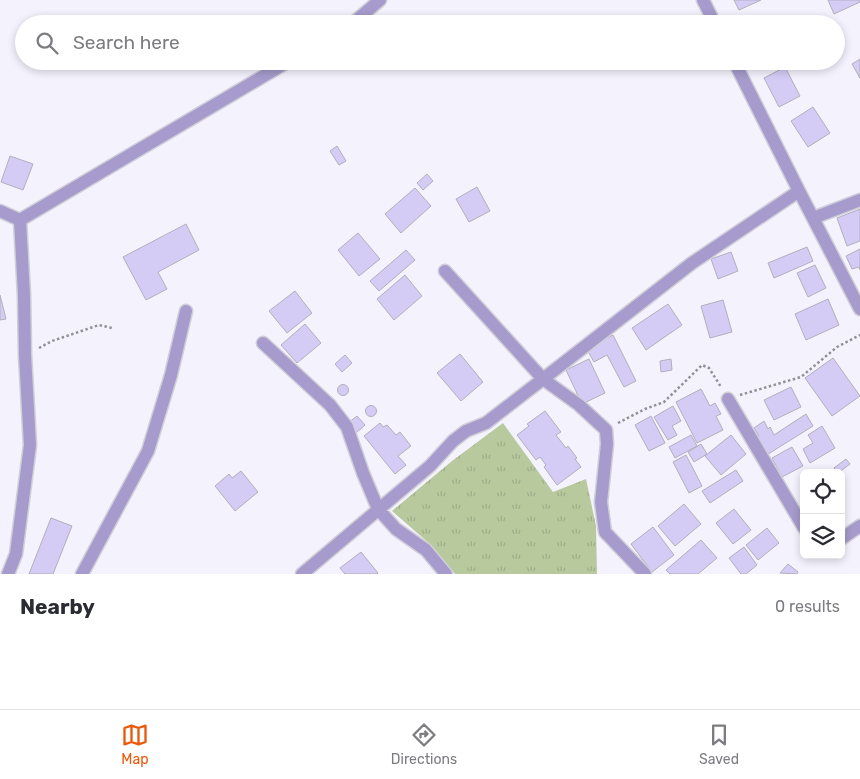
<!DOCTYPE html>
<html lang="en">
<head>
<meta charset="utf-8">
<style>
	:root { --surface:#fff; --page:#f2f2f3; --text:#2b2b33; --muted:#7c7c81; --line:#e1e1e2; --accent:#ea580c }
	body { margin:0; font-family:Rubik,sans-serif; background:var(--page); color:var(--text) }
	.controls { position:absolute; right:15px; bottom:15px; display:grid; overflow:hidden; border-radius:8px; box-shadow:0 2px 8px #0003 }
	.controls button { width:45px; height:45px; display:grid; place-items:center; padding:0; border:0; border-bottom:1px solid var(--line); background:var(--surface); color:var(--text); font:25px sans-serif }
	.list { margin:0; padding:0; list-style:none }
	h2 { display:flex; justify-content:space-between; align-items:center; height:65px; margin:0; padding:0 20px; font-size:21px }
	h2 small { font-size:16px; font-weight:400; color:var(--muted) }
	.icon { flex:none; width:28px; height:28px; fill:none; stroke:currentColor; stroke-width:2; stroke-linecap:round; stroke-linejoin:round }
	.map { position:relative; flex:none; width:860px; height:574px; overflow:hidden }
	.search { position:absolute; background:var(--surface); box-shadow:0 2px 8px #0003; left:15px; right:15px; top:15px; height:55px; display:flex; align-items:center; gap:12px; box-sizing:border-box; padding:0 18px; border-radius:28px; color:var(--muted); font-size:19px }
	.sheet { height:135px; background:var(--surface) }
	nav { display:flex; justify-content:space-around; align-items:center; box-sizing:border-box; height:70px; border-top:1px solid var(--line); background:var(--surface); font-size:14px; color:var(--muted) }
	nav a { display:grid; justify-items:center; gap:2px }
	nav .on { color:var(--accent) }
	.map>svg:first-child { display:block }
	.grass { fill:url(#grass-tufts) }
	.building { fill:#d5ccf6; stroke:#b2afbb }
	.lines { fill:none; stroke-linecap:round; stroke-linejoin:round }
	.minor-casing { stroke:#d0cfd8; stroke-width:15 }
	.path { stroke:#919097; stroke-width:2.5; stroke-dasharray:2.5 2.5; stroke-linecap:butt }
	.minor { stroke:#a69bcc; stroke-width:12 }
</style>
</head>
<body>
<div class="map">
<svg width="860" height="574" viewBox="0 0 860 574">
	<defs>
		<pattern id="grass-tufts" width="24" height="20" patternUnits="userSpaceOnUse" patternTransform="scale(1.25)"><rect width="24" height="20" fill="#b9c99e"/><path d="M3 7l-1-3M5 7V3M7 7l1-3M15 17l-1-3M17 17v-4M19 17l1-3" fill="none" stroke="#9fad89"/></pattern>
	</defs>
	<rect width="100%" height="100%" fill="#f4f2fd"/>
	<path class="grass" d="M 503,423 L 553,492 L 586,479 L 596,526 L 597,574 L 455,574 L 431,545 L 392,511 L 452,461 Z"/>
	<path class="building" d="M 734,0 L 761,0 L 739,10 Z
		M 828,0 L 860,0 L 860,2 L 834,14 Z
		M 860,59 L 860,78 L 852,64 Z
		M 785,67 L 800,96 L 779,107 L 764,78 Z
		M 813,107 L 830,133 L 808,147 L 791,121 Z
		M 337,146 L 346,161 L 339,165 L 330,151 Z
		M 10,156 L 33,164 L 23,190 L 1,182 Z
		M 427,174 L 433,181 L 423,190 L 417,183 Z
		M 477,187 L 490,211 L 469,222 L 456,199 Z
		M 415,188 L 431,206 L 401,233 L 385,214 Z
		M 860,209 L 860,241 L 847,246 L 837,218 Z
		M 186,224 L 199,250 L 158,272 L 167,289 L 146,300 L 123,257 Z
		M 358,233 L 380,259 L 359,276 L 338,250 Z
		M 807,247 L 813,261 L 774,278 L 768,263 Z
		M 860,249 L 860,270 L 859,267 L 852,269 L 846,256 Z
		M 406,250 L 415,260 L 379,291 L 370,281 Z
		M 731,252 L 738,271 L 718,279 L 711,259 Z
		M 815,265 L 826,288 L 808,297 L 797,273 Z
		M 405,275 L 422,296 L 394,320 L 377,299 Z
		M 295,291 L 312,313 L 287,333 L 269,311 Z
		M 0,295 L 6,319 L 0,320 Z
		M 828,299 L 839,325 L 806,340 L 795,314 Z
		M 723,300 L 732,332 L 710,338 L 701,306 Z
		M 668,304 L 682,325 L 646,350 L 632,328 Z
		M 305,324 L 321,343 L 297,363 L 281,345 Z
		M 613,335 L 636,381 L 624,387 L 607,355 L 594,362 L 586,348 Z
		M 460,354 L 483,382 L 461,401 L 437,373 Z
		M 345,355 L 352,363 L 342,372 L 335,364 Z
		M 833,358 L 860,396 L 832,416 L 805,378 Z
		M 589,359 L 605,393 L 582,404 L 566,370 Z
		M 671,359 L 672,370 L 661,372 L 660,361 Z
		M337.5 390a5.5 5.5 0 1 1 11 0a5.5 5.5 0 1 1-11 0Z
		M 791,387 L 801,407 L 774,420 L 764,400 Z
		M 701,389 L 710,406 L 715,403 L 721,414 L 716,416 L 723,430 L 697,443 L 676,402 Z
		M365.5 411a5.5 5.5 0 1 1 11 0a5.5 5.5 0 1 1-11 0Z
		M 673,406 L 681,421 L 672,426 L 677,435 L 668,440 L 654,417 Z
		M 545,411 L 561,432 L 556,435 L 566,448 L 568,446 L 577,458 L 575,459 L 581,467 L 557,485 L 544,467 L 546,465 L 540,457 L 536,460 L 517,435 L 529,426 L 527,424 Z
		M 806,414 L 813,426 L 765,456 L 754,440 L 759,436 L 754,428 L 764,421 L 768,429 L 770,427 L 774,435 Z
		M 357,416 L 365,425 L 356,433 L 348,423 Z
		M 651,416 L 665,443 L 649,451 L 635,425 Z
		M 380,423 L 383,427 L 387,425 L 396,435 L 400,432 L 411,446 L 398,456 L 406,465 L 395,474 L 364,436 Z
		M 822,426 L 835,448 L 810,463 L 803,449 L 813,443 L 808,435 Z
		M 691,435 L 697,446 L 675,458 L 669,447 Z
		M 731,435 L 746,454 L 721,475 L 705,456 Z
		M 701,444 L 707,454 L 694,462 L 688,452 Z
		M 792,447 L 803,466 L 782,477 L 772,458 Z
		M 686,455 L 702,486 L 689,493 L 673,462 Z
		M 846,459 L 850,464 L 838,473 L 834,468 Z
		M 736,470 L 743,481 L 710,503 L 702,491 Z
		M 241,471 L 258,492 L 235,511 L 215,486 L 229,474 L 232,478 Z
		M 684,504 L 701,524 L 675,546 L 658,526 Z
		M 734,509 L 751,530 L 733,544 L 716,523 Z
		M 51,518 L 72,526 L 53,574 L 29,574 Z
		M 653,527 L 674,555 L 652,572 L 631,544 Z
		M 767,528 L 779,543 L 758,560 L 746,545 Z
		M 701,540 L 717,558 L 698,574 L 670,574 L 666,570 Z
		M 744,547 L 757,565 L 746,574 L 741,574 L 729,558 Z
		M 361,552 L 378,573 L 377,574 L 345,574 L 340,568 Z
		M 788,564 L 798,572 L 797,574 L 780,573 Z"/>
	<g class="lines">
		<g class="minor-casing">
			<path id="minor" d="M 703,0 L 715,24
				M 352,24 L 380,0
				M 734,61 L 799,191 L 860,309
				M 0,211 L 20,220 L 24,295 L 25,355 L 30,445 L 16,554 L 8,574
				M 813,218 L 860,200
				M 20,220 L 289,61
				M 445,271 L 543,379 L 692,263 L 799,191
				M 263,343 L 330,405 L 347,427 L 363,473 L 378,509 L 396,529 L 426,550 L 446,574
				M 728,399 L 804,528
				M 841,539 L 860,526
				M 82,574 L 148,451 L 171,375 L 186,311
				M 302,574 L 430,466 L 453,441 L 466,431 L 486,423 L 543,379 L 579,405 L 606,430 L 607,444 L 601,502 L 605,532 L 645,574"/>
		</g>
		<path class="path" d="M 39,348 L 52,341 L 99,325 L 112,328
			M 740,395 L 801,377 L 837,347 L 860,335
			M 618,423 L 645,409 L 664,402 L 702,365 L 709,368 L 721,387"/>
		<use href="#minor" class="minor"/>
	</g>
</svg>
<div class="controls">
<button><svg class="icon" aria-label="locate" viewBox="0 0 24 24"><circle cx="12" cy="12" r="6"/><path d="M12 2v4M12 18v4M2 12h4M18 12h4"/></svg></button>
<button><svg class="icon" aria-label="layers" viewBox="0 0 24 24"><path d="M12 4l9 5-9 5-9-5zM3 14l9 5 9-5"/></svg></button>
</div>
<div class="search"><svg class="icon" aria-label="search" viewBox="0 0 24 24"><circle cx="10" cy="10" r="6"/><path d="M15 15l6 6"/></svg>Search here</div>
</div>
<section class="sheet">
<h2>Nearby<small>0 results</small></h2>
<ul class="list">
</ul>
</section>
<nav>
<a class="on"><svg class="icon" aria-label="map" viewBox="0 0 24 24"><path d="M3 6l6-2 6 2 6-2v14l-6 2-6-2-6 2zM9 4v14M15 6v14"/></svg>Map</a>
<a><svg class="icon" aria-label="directions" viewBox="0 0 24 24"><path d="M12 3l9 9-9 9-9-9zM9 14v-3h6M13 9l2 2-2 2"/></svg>Directions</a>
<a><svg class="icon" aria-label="saved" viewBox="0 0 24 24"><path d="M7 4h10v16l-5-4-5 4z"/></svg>Saved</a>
</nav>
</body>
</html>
